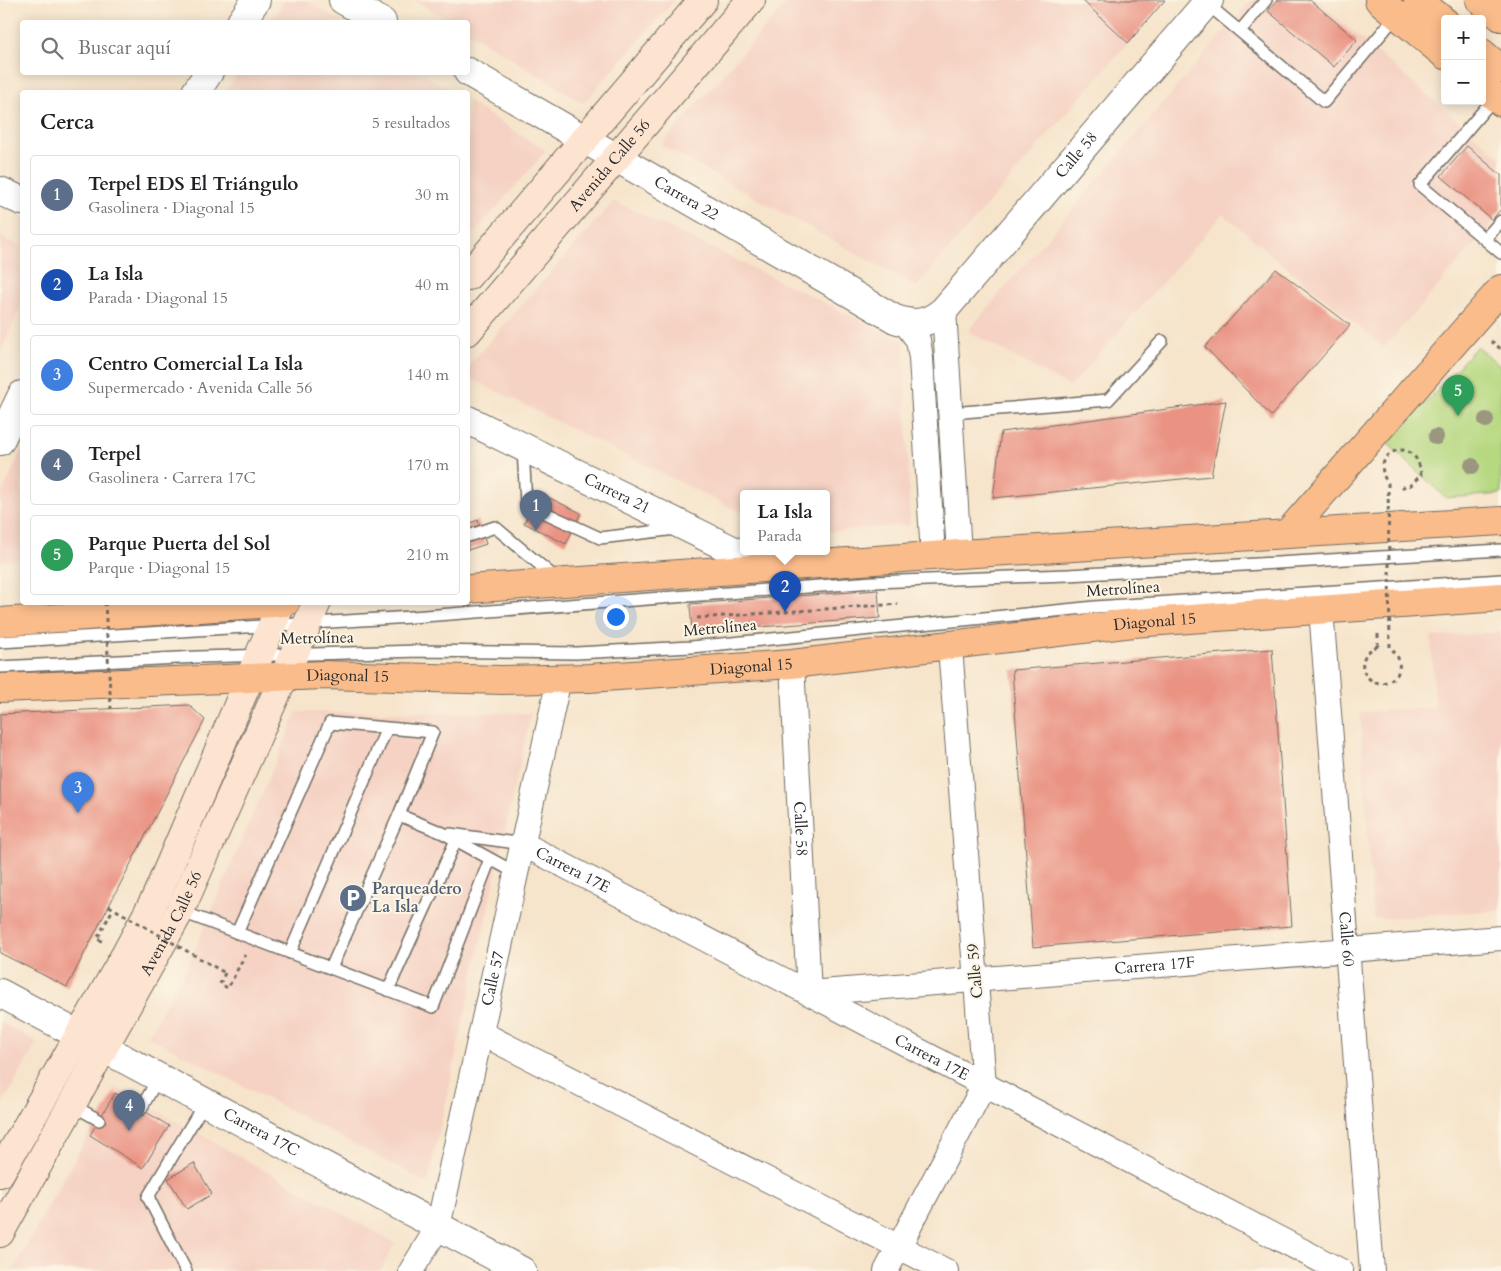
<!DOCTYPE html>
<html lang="es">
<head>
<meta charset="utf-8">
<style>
	:root { --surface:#fff; --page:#f6f6f6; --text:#202124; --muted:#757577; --line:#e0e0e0; --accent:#0f766e }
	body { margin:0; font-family:Cardo,serif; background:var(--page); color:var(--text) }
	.controls { position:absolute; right:15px; top:15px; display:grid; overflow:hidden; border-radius:5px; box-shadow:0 2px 12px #0003 }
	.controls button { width:45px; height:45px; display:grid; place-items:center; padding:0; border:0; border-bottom:1px solid var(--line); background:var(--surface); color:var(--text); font:25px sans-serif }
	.you { position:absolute; left:615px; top:616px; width:18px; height:18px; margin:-12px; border:4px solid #fff; border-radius:50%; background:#1a73e8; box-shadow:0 0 0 8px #1a73e833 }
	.badge { display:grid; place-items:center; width:32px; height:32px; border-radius:50%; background:var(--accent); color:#fff; font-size:16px; font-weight:700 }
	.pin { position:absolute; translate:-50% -41px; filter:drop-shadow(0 1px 2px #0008) }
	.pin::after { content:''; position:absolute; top:26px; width:18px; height:15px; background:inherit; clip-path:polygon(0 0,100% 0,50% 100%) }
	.popup { position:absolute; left:740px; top:490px; width:90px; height:65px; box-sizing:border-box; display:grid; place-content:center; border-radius:5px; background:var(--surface); filter:drop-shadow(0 1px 4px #0005); font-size:16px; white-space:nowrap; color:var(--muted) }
	.popup b { font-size:19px; color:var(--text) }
	.popup::after { content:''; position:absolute; left:50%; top:100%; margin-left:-10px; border:10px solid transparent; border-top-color:var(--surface) }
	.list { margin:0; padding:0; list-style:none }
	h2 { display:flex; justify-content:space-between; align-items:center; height:65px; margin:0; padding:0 20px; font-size:21px }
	h2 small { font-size:16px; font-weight:400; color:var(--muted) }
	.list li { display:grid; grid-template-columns:32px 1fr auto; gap:15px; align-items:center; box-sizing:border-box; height:80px; margin:0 10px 10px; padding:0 10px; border:1px solid var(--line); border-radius:5px }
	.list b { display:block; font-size:19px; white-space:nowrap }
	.list p { margin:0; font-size:16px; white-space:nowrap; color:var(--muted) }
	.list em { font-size:16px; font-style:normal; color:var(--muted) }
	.icon { flex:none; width:28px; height:28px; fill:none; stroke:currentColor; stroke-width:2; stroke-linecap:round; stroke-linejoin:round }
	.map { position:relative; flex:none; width:1501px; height:1271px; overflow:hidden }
	.search { position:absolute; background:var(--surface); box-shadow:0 2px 12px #0003; left:20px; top:20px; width:450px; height:55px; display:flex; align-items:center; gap:12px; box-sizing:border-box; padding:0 18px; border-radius:5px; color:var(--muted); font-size:19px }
	.panel { position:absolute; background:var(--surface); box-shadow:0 2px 12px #0003; left:20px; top:90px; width:450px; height:515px; border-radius:5px }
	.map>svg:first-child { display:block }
	.built { fill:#f5d2c3 }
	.green { fill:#b6d880; stroke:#708256 }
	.building { fill:#ea9383 }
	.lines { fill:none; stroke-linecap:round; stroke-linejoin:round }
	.service-casing { stroke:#726c63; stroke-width:14 }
	.minor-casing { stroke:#726c63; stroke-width:26 }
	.tertiary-casing { stroke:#726c63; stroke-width:30 }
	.secondary-casing { stroke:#726c63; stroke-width:30 }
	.primary-casing { stroke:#726c63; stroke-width:30 }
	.trunk-casing { stroke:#726c63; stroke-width:30 }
	.path { stroke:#726c63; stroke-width:3; stroke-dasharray:4 4; stroke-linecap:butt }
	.service { stroke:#fff; stroke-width:11 }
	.minor { stroke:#fff; stroke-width:24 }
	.tertiary { stroke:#fff; stroke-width:28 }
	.secondary { stroke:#fde4d1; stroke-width:28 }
	.primary { stroke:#fabc8b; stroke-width:28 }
	.trunk { stroke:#fabc8b; stroke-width:28 }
	.path-bridge { stroke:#726c63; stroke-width:3; stroke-dasharray:4 4; stroke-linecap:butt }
	.tree { fill:#9a967f }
	.labels { text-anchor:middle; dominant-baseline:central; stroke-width:4; stroke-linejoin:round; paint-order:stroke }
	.street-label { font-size:16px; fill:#2b2b2b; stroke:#fcf5e5 }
	.service-label { font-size:16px; font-weight:bold; fill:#4e5e75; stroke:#fcf5e5; text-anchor:start }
</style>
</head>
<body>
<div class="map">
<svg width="1501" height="1271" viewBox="0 0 1501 1271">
	<rect width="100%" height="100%" fill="#fcf5e5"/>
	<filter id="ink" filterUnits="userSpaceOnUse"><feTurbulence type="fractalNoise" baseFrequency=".02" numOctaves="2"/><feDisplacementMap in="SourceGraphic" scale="10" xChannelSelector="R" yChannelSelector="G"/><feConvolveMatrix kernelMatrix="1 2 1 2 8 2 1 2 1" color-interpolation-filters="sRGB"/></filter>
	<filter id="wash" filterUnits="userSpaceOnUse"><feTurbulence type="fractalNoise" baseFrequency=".0096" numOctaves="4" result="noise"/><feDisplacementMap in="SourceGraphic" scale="20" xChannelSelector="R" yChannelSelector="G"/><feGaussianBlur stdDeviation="1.12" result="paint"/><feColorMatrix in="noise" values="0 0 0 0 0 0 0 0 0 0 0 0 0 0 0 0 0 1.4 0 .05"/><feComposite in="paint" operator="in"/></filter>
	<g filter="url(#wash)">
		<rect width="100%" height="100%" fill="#f6e4cb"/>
		<path class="built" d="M 285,0 L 306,0 L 342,22 L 270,22 Z
			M 414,0 L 675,0 L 583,103 L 468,32 L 468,22 L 451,22 Z
			M 789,0 L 1165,0 L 916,287 L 661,145 Z
			M 1251,0 L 1316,0 L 1501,158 L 1501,213 L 1384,348 L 1223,214 L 1070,387 L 968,331 Z
			M 238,73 L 422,73 L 453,92 L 225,92 Z
			M 468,101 L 546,151 L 468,240 Z
			M 614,201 L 904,341 L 910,525 L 826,532 L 826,493 L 744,493 L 744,514 L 468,377 L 468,366 Z
			M 0,236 L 22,247 L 22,304 L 0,352 Z
			M 22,449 L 22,561 L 0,561 L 0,498 Z
			M 1501,632 L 1501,910 L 1373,919 L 1360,712 L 1435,707 L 1431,637 Z
			M 297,712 L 531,713 L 428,1183 L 148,1036 L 187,968 Z
			M 0,1022 L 37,1042 L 0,1109 Z
			M 115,1087 L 395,1243 L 380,1271 L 12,1271 Z"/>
		<path class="green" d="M 1477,346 L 1501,367 L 1501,494 L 1446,498 L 1388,444 Z"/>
		<g id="blocks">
			<path class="building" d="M 1082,0 L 1165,0 L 1128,43 Z
				M 1278,0 L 1310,0 L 1357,40 L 1334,67 L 1268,11 Z
				M 1467,146 L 1501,175 L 1501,209 L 1492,220 L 1441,176 Z
				M 1276,269 L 1350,325 L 1271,416 L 1205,347 Z
				M 1226,401 L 1211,476 L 993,498 L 1001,432 Z
				M 539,493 L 581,513 L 566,544 L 524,523 Z
				M 478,520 L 486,544 L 468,550 L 468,524 Z
				M 878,590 L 880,618 L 692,632 L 690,604 Z
				M 1272,649 L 1292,926 L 1033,947 L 1012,670 Z
				M 189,705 L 205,720 L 67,987 L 0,953 L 0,714 Z
				M 115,1093 L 169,1126 L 143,1168 L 90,1135 Z
				M 194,1163 L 212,1194 L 187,1209 L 168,1179 Z"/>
		</g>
	</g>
	<g filter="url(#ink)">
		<use href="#blocks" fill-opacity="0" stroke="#726c63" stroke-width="1"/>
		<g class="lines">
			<g class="service-casing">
				<path id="service" d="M 1206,3 L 1324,102 L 1397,15
					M 1240,31 L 1266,0
					M 1495,97 L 1420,185 L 1501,253
					M 1485,239 L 1501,221
					M 951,413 L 1108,400 L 1162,341
					M 523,448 L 526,504 L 600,538 L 676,529
					M 468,536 L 495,527 L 558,580
					M 0,642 L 411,617 L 873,582 L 1068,575 L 1501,550
					M 0,667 L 198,657 L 420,651 L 576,653 L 691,647 L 1095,607 L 1501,580
					M 399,815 L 443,833 L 516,873
					M 450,834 L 523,844
					M 180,911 L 433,1007 L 490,859
					M 237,933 L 330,723 L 433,732 L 399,815 L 331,968
					M 290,953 L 387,728
					M 388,990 L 456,840
					M 72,1105 L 99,1120
					M 141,1109 L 158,1078
					M 186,1271 L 148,1197 L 205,1102"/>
			</g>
			<g class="minor-casing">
				<g id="minor">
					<path d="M 944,310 L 959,554"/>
					<path d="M 905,323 L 918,340 L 921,358 L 933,556"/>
					<path id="s1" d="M 1321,609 L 1372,1271"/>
					<path id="s2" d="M 792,664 L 809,993 L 1501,938"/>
					<path id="s3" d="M 523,844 L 1341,1271"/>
					<path d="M 481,1033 L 946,1271"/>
					<path id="s4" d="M 411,1271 L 438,1227 L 559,679"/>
					<path d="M 886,1271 L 984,1085 L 950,647"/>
				</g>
			</g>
			<g class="tertiary-casing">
				<g id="tertiary">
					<path d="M 343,0 L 382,22"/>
					<path d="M 241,22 L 256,0"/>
					<path id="s5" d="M 468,72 L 895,319 C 915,326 928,324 944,310 L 1209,0"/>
					<path d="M 196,92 L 209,72"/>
					<path d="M 0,191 L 22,201"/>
					<path id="s6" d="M 468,420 L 767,567"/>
					<path d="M 0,441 L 22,395"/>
					<path id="s7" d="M 0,993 L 522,1271"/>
				</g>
			</g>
			<g class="secondary-casing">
				<g id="secondary">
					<path d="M 468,276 L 703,0"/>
					<path id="s8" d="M 468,331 L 751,0"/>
					<path d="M 0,1173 L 124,957 L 156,897 L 282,602"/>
					<path id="s9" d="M 0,1233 L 180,911 L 317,602"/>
				</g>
			</g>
			<g class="primary-casing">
				<g id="primary">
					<path d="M 1287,534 L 1501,289"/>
					<path d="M 468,589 L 959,554 L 1501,521"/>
					<path d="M 0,622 L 286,602"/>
					<path id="s10" d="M 0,688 L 323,675 L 502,680 L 589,678 L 792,664 L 1133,623 L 1501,597"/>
				</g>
			</g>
			<g class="trunk-casing">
				<path id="trunk" d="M 1379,0 L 1445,55
					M 1418,0 L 1445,22
					M 1480,0 L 1501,17
					M 1482,53 L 1501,69
					M 1482,86 L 1501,102"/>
			</g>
			<path class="path" d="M 1491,341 L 1501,349
				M 697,618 L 898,604
				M 1378,634 L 1378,646
				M 102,941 L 97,939 L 113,909
				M 225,973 L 220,984 L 228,988 L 245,955"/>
			<use href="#service" class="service"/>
			<use href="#minor" class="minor"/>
			<use href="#tertiary" class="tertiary"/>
			<use href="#secondary" class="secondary"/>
			<use href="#primary" class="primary"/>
			<use href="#trunk" class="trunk"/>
			<path class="path-bridge" d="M 105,602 L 111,709
				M 1378,646 C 1345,659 1372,700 1397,675 C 1402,664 1399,655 1390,648 L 1388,483 C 1366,454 1417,430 1421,475 L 1411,485 L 1399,488
				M 109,906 L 225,973"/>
		</g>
		<g class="tree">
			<circle cx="1460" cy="403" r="8"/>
			<circle cx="1486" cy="420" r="8"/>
			<circle cx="1436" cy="437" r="8"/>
			<circle cx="1472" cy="466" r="8"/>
		</g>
	</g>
	<defs>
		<g id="parking-disc" transform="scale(1.4375)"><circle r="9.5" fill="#5c6f8a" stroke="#fcf5e5"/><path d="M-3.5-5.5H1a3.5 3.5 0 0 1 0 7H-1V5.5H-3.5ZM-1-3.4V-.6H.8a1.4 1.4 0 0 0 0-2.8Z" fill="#fff"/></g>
	</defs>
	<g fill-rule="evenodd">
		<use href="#parking-disc" x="353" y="898"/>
	</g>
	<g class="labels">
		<g class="street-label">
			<text stroke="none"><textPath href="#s5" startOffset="750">Calle 58</textPath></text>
			<text stroke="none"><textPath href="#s8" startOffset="218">Avenida Calle 56</textPath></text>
			<text stroke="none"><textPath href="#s5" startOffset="252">Carrera 22</textPath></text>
			<text stroke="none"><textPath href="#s6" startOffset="166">Carrera 21</textPath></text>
			<text transform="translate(1123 589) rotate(-4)">Metrolínea</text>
			<text stroke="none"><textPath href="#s10" startOffset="1158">Diagonal 15</textPath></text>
			<text transform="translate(720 628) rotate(-5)">Metrolínea</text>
			<text transform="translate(317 638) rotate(-1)">Metrolínea</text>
			<text stroke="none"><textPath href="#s10" startOffset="752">Diagonal 15</textPath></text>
			<text stroke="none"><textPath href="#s10" startOffset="348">Diagonal 15</textPath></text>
			<text stroke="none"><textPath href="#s2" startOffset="165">Calle 58</textPath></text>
			<text stroke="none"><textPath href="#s3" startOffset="56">Carrera 17E</textPath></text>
			<text stroke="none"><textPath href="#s9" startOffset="354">Avenida Calle 56</textPath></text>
			<text stroke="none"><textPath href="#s1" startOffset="331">Calle 60</textPath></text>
			<text stroke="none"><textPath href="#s2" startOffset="676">Carrera 17F</textPath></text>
			<text transform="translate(975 971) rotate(-95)">Calle 59</text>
			<text stroke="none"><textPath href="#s4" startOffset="306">Calle 57</textPath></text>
			<text stroke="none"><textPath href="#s3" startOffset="461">Carrera 17E</textPath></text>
			<text stroke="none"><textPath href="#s7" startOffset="296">Carrera 17C</textPath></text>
		</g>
		<g class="service-label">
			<text x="372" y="889">Parqueadero<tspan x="372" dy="18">La Isla</tspan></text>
		</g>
	</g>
</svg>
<div class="controls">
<button>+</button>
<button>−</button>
</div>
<div class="you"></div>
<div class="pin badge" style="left:536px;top:531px;background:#5c6f8a">1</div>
<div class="pin badge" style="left:785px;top:612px;background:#1a4fb4">2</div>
<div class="popup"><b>La Isla</b>Parada</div>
<div class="pin badge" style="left:78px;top:813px;background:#3f7fe0">3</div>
<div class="pin badge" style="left:129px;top:1131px;background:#5c6f8a">4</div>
<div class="pin badge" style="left:1458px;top:416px;background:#2e9e5b">5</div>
<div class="search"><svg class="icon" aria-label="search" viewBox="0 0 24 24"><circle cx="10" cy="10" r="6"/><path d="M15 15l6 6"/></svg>Buscar aquí</div>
<section class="panel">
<h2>Cerca<small>5 resultados</small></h2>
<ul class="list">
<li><span class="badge" style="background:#5c6f8a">1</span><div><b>Terpel EDS El Triángulo</b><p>Gasolinera · Diagonal 15</p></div><em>30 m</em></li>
<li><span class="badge" style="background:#1a4fb4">2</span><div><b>La Isla</b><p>Parada · Diagonal 15</p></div><em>40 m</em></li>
<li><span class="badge" style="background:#3f7fe0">3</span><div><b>Centro Comercial La Isla</b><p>Supermercado · Avenida Calle 56</p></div><em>140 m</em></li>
<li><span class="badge" style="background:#5c6f8a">4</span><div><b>Terpel</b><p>Gasolinera · Carrera 17C</p></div><em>170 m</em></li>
<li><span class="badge" style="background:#2e9e5b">5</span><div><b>Parque Puerta del Sol</b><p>Parque · Diagonal 15</p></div><em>210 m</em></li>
</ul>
</section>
</div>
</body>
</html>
